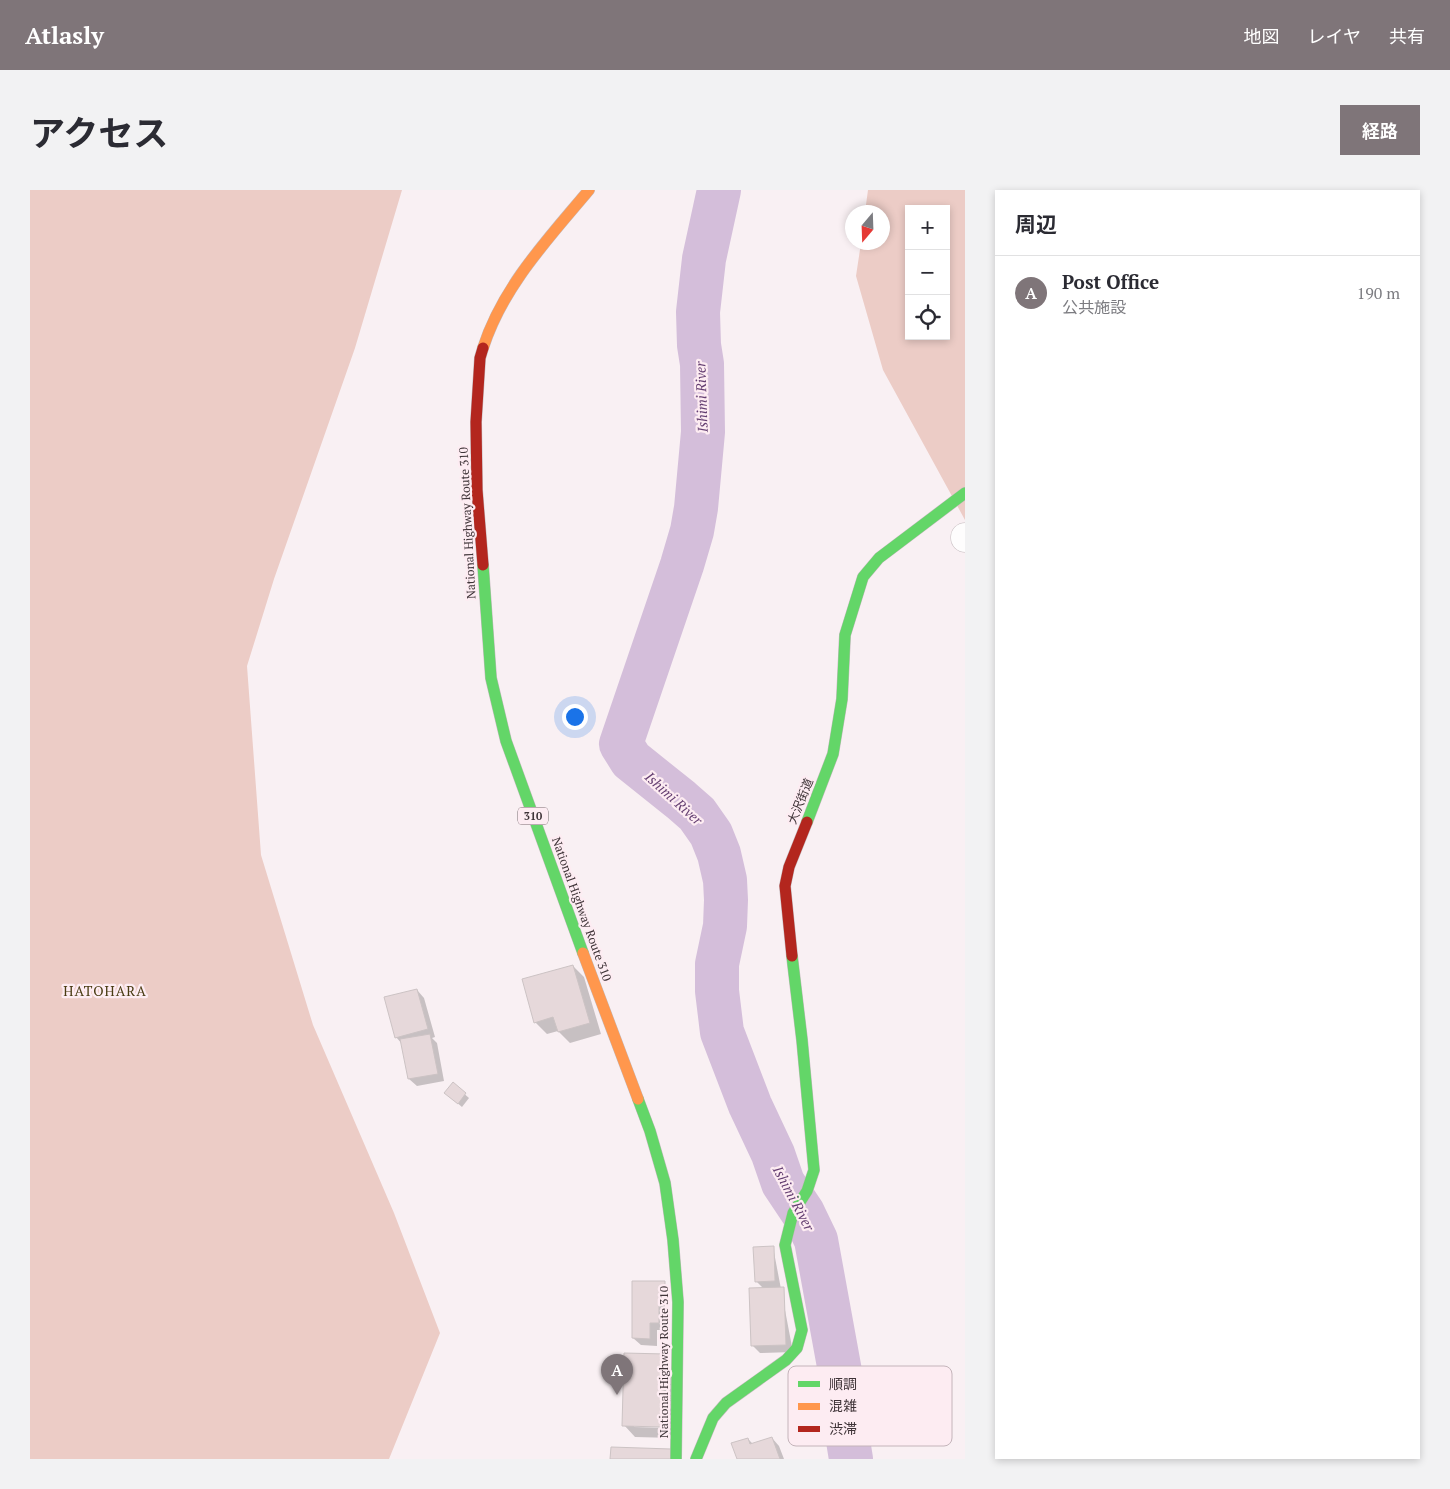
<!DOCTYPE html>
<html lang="ja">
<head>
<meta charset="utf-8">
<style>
	:root { --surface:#fff; --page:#f2f2f3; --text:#2b2b33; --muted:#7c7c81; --line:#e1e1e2; --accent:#7f7579 }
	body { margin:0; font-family:"PT Serif","Noto Sans JP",serif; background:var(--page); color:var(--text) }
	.controls { position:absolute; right:15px; top:15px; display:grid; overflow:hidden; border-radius:0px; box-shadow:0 2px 8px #0003 }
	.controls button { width:45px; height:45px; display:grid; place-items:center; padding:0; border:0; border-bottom:1px solid var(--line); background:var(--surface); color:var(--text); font:25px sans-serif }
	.compass { position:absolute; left:815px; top:15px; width:45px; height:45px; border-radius:50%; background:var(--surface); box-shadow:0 2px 8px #0003; rotate:199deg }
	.you { position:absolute; left:544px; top:526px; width:18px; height:18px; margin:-12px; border:4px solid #fff; border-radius:50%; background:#1a73e8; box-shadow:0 0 0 8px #1a73e833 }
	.badge { display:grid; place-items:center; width:32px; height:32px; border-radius:50%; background:var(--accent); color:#fff; font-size:16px; font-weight:700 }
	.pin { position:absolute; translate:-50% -41px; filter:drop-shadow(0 1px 2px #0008) }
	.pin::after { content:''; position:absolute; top:26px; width:18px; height:15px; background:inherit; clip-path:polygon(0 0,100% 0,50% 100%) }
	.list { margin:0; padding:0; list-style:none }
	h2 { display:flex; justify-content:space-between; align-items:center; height:65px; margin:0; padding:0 20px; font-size:21px }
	h2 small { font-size:16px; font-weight:400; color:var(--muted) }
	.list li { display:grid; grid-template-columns:32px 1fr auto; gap:15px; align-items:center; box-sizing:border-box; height:75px; padding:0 20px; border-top:1px solid var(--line) }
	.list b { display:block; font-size:19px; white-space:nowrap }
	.list p { margin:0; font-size:16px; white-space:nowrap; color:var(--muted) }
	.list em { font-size:16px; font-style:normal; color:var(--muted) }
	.icon { flex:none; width:28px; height:28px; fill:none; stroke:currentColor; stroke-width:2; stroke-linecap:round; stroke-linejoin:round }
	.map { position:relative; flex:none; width:935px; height:1269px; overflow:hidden; border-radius:0px }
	header { display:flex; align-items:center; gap:30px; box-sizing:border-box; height:70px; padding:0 25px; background:var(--accent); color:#fff }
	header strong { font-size:24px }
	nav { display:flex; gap:28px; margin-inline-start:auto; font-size:18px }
	.intro { display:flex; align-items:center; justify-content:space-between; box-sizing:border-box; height:120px; padding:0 30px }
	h1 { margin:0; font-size:35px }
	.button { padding:12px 22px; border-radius:0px; background:var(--accent); color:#fff; font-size:18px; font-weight:700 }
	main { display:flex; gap:30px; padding:0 30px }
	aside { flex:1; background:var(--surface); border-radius:0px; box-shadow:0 2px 8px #0003 }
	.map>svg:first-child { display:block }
	.forest { fill:#ecccc6; fill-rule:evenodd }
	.shadow { fill:#0003; fill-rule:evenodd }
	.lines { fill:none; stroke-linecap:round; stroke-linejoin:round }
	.river { stroke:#d4beda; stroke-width:44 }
	.building { fill:#e6d8da; stroke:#ccc3c4 }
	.street-casing { stroke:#c3babd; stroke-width:29 }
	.fast-casing { stroke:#c3babd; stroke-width:12 }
	.slow-casing { stroke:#c3babd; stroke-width:12 }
	.jam-casing { stroke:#c3babd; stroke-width:12 }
	.street { stroke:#fefdfd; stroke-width:28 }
	.fast { stroke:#63d668; stroke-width:11 }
	.slow { stroke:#ff974d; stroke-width:11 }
	.jam { stroke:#b3261e; stroke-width:11 }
	.labels { text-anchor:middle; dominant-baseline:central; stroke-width:4.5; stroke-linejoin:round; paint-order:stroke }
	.shield { fill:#fdecf2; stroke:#776a6f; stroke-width:1 }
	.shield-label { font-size:11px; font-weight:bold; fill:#3e3337 }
	.street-label { font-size:12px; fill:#3e3337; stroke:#fdecf2 }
	.water-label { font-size:14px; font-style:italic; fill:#643e71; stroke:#fdecf2 }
	.neighbourhood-label { font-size:14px; letter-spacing:1px; fill:#493b12; stroke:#fdecf2 }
	.key { fill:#fdecf2; stroke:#c4b4ba; stroke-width:1 }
	.key-label { font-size:14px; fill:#3e3337 }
</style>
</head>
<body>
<header>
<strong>Atlasly</strong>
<nav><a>地図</a><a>レイヤ</a><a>共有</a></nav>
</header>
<div class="intro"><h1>アクセス</h1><a class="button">経路</a></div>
<main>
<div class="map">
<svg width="935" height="1269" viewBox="0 0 935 1269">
	<rect width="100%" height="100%" fill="#f9f0f3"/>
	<path class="forest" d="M 0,0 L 372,0 L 325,158 L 244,389 L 217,476 L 231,665 L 283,835 L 364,1023 L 410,1143 L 359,1269 L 0,1269 Z
		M 838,0 L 935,0 L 935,330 L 853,180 L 826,86 L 831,53 L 852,52 L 852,22 L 835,22 ZM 879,19 L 916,19 L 916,146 L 879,146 Z"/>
	<path class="shadow" d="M 543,776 L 554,787 L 571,844 L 540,853 L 528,841 L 517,844 L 505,832 Z
		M 387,800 L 394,808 L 405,847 L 402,848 L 407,853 L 414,891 L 387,896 L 379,889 L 372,854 L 366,847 Z
		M 423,894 L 439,908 L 432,917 L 419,906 Z
		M 743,1057 L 763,1162 L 730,1163 L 722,1155 L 734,1099 L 726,1091 Z
		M 634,1092 L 636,1140 L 627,1140 L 627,1156 L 611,1155 L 603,1148 Z
		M 646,1177 L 644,1248 L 605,1247 L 594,1235 ZM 604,1235 L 639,1236 L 639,1238 L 604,1237 Z
		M 742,1248 L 749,1256 L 754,1269 L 708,1269 L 718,1249 L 723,1254 Z"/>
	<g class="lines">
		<path class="river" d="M 689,0 L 674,69 L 668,122 L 669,155 L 672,174 L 673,242 L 666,318 L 662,341 L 652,375 L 591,554 L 601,570 L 651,610 L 667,624 L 681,644 L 689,664 L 695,690 L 696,710 L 695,736 L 687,774 L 687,801 L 692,842 L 720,915 L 743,964 L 753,993 L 773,1023 L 786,1050 L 813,1198 L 815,1232 L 821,1269"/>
	</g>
	<path class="building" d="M 543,775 L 560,833 L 528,842 L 523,827 L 504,833 L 492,789 Z
		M 387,799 L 398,839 L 365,848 L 354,807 Z
		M 400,844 L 408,884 L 378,889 L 370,849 Z
		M 423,892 L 436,903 L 428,914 L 414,903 Z
		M 744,1056 L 745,1091 L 725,1092 L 723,1057 Z
		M 602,1091 L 635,1091 L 635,1113 L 629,1115 L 629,1133 L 620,1133 L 620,1149 L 602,1148 Z
		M 754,1097 L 756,1155 L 721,1156 L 719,1098 Z
		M 594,1163 L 635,1164 L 633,1237 L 592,1236 Z
		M 742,1247 L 750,1269 L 707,1269 L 701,1253 L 718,1248 L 720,1254 Z
		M 581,1257 L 641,1259 L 641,1269 L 580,1269 Z"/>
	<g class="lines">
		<g class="street-casing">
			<path id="street" d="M 935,348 L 935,347"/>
		</g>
		<g class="fast-casing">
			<path id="fast" d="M 453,375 L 461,488 L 476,551 L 553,763
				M 777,632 L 803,564 L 812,509 L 815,445 L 833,387 L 849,368 L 935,303
				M 608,909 L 620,941 L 635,993 L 643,1050 L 648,1112 L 646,1269
				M 666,1269 L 683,1228 L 696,1213 L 756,1170 L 767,1158 L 772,1140 L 755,1055 L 763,1023 L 777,1001 L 784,980 L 772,850 L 762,766"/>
		</g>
		<g class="slow-casing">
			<path id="slow" d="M 453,158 C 473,96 518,49 559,0
				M 553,763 L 608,909"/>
		</g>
		<g class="jam-casing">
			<path id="jam" d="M 453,375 L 447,300 L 446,232 L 450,168 L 453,158
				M 762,766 L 755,696 L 759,677 L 777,632"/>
		</g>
		<use href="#street" class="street"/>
		<use href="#fast" class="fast"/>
		<use href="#slow" class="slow"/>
		<use href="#jam" class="jam"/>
	</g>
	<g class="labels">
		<rect class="shield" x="488" y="617.5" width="30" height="17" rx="4"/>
		<g class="shield-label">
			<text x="503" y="626">310</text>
		</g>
		<g class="street-label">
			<text transform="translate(437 333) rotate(-93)">National Highway Route 310</text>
			<text transform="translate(770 611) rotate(-68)">大沢街道</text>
			<text transform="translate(552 719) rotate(70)">National Highway Route 310</text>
			<text transform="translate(633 1172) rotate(-90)">National Highway Route 310</text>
		</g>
		<g class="water-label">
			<text transform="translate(671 207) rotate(-92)">Ishimi River</text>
			<text transform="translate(644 608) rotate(42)">Ishimi River</text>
			<text transform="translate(764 1008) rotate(62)">Ishimi River</text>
		</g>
		<g class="neighbourhood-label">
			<text x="75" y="800">HATOHARA</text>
		</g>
	</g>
	<rect x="758" y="1176" width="164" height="80" rx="8" class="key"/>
	<rect x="768" y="1191" width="22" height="6" fill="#63d668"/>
	<rect x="768" y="1213" width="22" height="7" fill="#ff974d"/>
	<rect x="768" y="1236" width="22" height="6" fill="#b3261e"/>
	<g class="key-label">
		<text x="799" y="1199">順調</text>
		<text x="799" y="1221">混雑</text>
		<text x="799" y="1244">渋滞</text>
	</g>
</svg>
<div class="controls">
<button>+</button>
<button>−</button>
<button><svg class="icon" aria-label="locate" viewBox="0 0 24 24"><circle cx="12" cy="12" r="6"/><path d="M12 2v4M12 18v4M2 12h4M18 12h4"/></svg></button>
</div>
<svg class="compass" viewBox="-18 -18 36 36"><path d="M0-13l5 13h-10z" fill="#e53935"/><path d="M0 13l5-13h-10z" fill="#7c7c81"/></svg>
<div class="you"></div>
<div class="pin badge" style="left:587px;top:1205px">A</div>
</div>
<aside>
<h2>周辺<small></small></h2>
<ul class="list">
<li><span class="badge">A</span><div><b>Post Office</b><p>公共施設</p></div><em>190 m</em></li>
</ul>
</aside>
</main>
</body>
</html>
